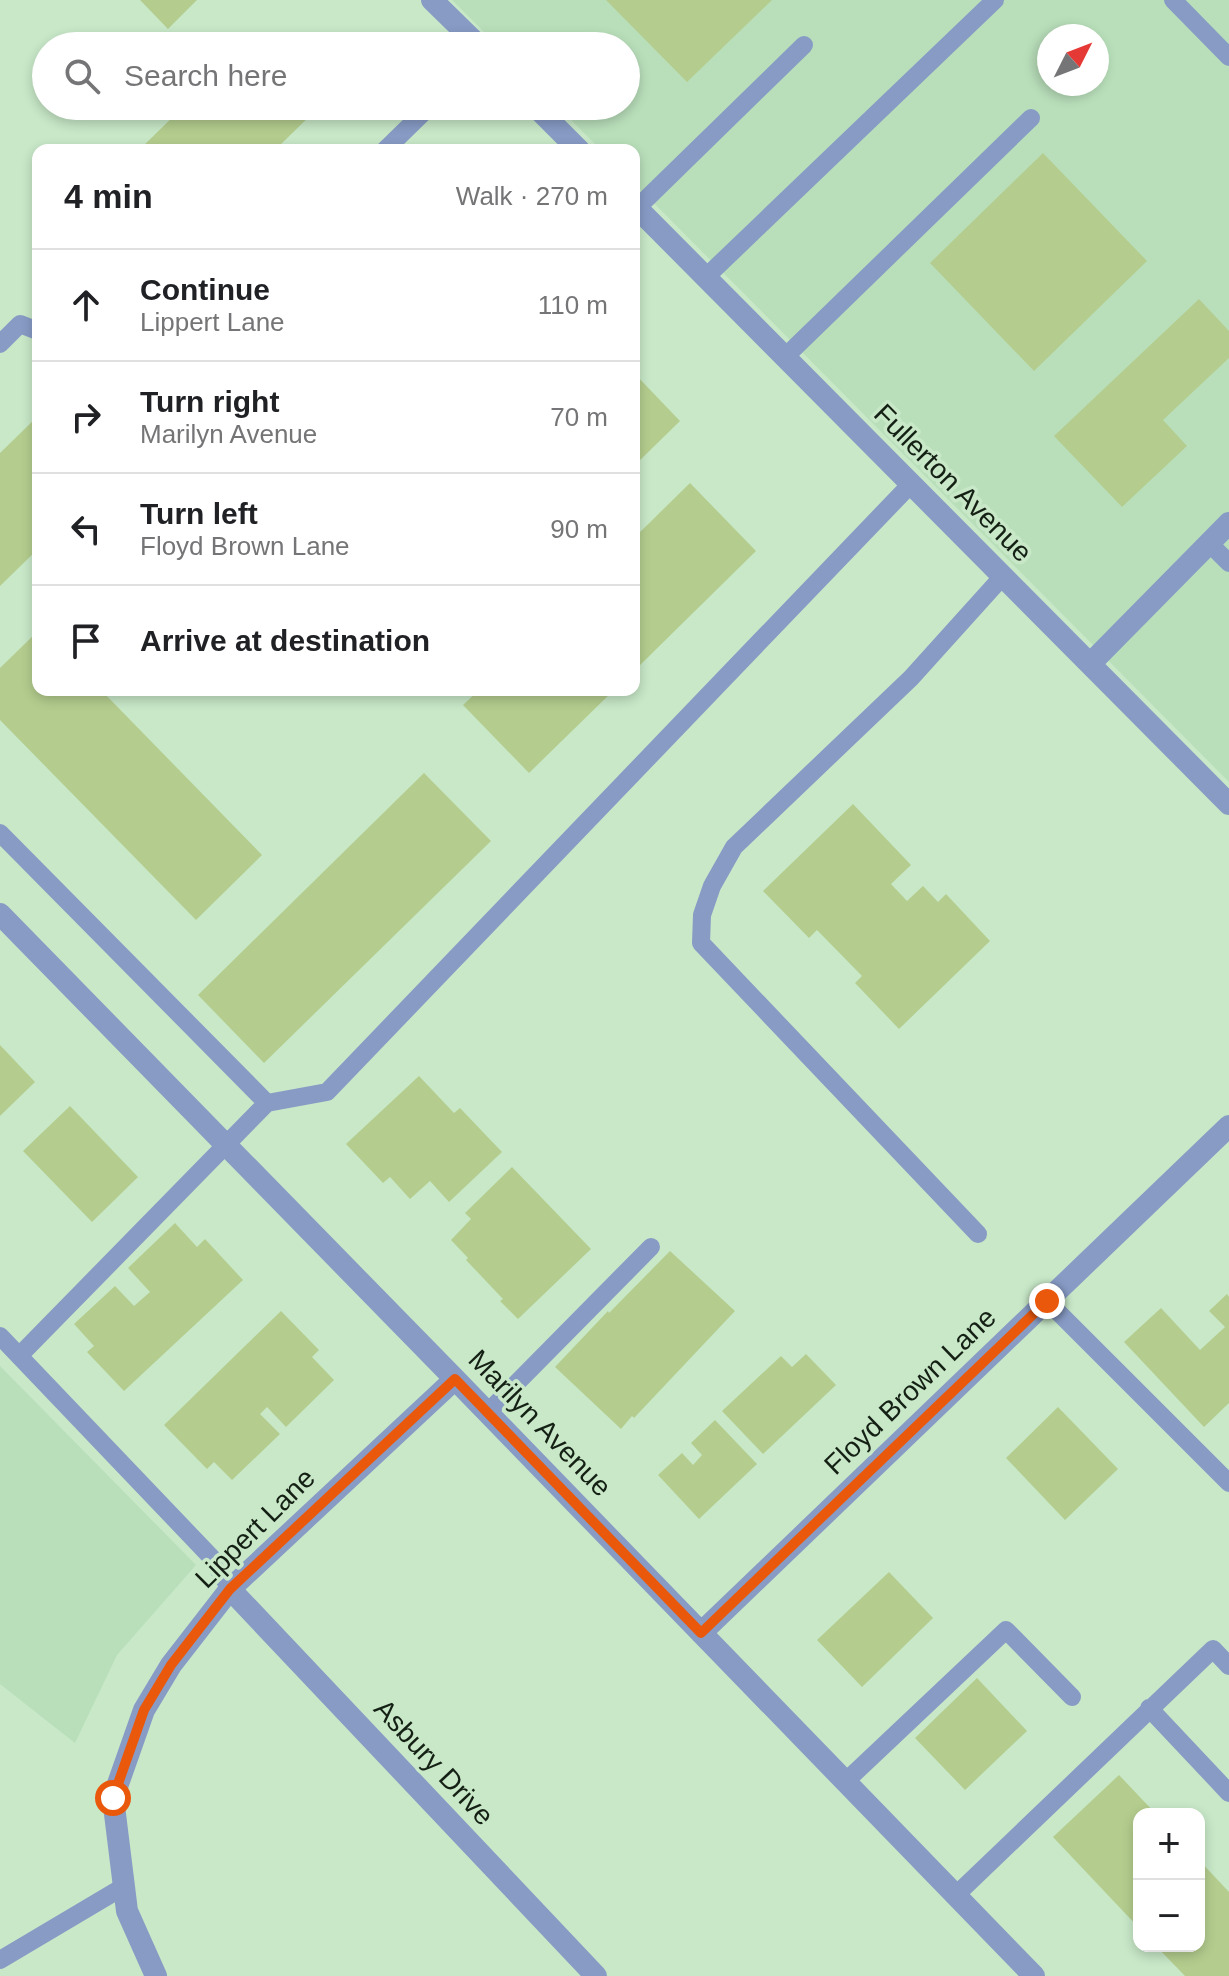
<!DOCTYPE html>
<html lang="en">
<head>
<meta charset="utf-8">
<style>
	:root { --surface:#fff; --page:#f2f2f2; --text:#202124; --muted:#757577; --line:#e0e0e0 }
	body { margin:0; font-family:Arial,sans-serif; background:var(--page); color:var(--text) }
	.controls { position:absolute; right:24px; bottom:24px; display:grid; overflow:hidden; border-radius:16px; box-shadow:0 4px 12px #0003 }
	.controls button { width:72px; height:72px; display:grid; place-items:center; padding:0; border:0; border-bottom:2px solid var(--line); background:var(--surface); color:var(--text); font:40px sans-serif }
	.compass { position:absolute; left:1037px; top:24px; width:72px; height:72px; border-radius:50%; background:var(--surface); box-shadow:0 4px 12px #0003; rotate:48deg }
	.stop { position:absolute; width:24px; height:24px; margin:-18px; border:6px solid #ea580c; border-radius:50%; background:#fff }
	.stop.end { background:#ea580c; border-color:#fff; box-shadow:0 2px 8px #0008 }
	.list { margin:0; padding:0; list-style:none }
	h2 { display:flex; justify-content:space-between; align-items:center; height:104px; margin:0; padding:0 32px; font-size:34px }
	h2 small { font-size:26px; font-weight:400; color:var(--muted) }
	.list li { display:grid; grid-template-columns:52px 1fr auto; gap:24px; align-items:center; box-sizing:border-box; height:112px; padding:0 32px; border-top:2px solid var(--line) }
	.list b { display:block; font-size:30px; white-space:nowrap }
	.list p { margin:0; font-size:26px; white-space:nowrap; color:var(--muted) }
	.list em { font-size:26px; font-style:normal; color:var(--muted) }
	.icon { flex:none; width:44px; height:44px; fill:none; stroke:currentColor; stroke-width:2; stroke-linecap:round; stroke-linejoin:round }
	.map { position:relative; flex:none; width:1229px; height:1976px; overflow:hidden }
	.search { position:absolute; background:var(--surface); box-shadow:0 4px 12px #0003; left:32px; top:32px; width:608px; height:88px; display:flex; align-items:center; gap:20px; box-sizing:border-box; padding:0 28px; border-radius:44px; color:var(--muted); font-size:30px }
	.panel { position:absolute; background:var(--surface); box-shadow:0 4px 12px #0003; left:32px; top:144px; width:608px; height:552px; border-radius:16px }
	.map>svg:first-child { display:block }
	.built { fill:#b9dfba; fill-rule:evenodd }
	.building { fill:#b4cd8e }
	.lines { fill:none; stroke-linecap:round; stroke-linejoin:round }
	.service { stroke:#879bc5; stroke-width:18 }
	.minor { stroke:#879bc5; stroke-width:22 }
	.route { stroke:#ea580c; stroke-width:10 }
	.labels { text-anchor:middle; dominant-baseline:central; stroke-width:7; stroke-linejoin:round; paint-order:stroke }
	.street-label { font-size:28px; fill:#152015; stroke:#c8e8c8 }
</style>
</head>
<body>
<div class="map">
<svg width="1229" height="1976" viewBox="0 0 1229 1976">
	<rect width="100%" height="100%" fill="#c8e8c8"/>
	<path class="built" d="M 452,0 L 1229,0 L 1229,782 L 634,183 L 634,150 L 601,150 L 557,106 L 626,106 L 626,46 L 498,46 ZM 1049,36 L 1097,36 L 1097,84 L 1049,84 Z
		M 0,1366 L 196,1565 L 117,1655 L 75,1743 L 0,1684 Z"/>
	<path class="building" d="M 140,0 L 197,0 L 168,29 Z
		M 606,0 L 772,0 L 687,82 Z
		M 184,106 L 320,106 L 275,150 L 139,150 Z
		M 1043,153 L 1147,261 L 1034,371 L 930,263 Z
		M 1199,299 L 1229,331 L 1229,358 L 1163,420 L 1187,446 L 1122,507 L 1054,436 Z
		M 634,373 L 680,421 L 634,466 Z
		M 38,416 L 38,549 L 0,586 L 0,453 Z
		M 690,483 L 756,551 L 634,671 L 634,538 Z
		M 38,631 L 38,690 L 101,690 L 262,855 L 196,920 L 0,720 L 0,668 Z
		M 479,690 L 614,690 L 529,773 L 463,705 Z
		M 424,773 L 491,841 L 264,1063 L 198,995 Z
		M 853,804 L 911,865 L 891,884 L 907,901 L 923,886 L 938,902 L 946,894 L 990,941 L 899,1029 L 855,983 L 862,976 L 817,930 L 809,938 L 763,891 Z
		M 0,1045 L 35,1082 L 0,1116 Z
		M 419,1076 L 454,1113 L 460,1108 L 502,1152 L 449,1202 L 430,1181 L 410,1199 L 390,1177 L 383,1183 L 346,1144 Z
		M 70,1106 L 138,1177 L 92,1222 L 23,1151 Z
		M 512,1167 L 591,1249 L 518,1319 L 500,1301 L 503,1299 L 466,1260 L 468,1258 L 451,1240 L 471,1219 L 465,1213 Z
		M 175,1223 L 197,1247 L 205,1239 L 243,1280 L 124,1391 L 87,1352 L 94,1346 L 74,1324 L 115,1286 L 134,1306 L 150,1292 L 128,1268 Z
		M 670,1251 L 735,1311 L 634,1418 L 632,1416 L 621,1429 L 555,1367 L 608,1311 L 609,1313 Z
		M 1227,1294 L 1229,1297 L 1229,1403 L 1204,1427 L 1124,1342 L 1161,1308 L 1200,1350 L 1225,1327 L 1209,1311 Z
		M 281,1311 L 319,1350 L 312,1357 L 334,1380 L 286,1427 L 267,1407 L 260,1414 L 280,1434 L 232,1480 L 214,1462 L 207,1469 L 164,1425 Z
		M 806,1354 L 836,1385 L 763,1454 L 722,1411 L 781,1356 L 792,1367 Z
		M 1058,1407 L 1118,1469 L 1065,1520 L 1006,1458 Z
		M 715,1420 L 757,1464 L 699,1519 L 658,1475 L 682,1453 L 693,1465 L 702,1455 L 691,1443 Z
		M 889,1572 L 933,1618 L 862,1687 L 817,1640 Z
		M 977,1678 L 1027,1731 L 965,1790 L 915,1738 Z
		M 1119,1775 L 1156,1814 L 1139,1814 L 1139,1928 L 1053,1837 Z
		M 1199,1860 L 1229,1892 L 1229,1976 L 1185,1976 L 1156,1946 L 1199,1946 Z"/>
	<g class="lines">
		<path class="service" d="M 1173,0 L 1229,57
			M 385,150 L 430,106
			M 637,208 L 804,45
			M 706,277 L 995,0
			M 0,344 L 20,324 L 38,331
			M 785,357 L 1031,118
			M 1209,543 L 1229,563
			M 0,833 L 267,1103
			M 978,1234 L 701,943 L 702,915 L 712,886 L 734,847 L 911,678 L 1003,576
			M 1047,1301 L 1229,1483
			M 0,1336 L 211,1557 L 230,1589
			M 19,1356 L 267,1103 L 327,1092 L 911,484
			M 488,1412 L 651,1247
			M 1149,1708 L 1229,1793
			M 845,1782 L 1006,1630 L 1072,1697
			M 956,1895 L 1213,1649 L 1229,1666
			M 0,1960 L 123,1887"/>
		<path class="minor" d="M 432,0 L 479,46
			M 535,106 L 579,150
			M 634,205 L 1229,804
			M 1090,664 L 1229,523
			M 0,914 L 455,1379 L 1034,1976
			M 230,1589 L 596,1976
			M 701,1633 L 1229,1126
			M 156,1976 L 127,1911 L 113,1798 L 144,1710 L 171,1665 L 230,1589 L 455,1379"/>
	</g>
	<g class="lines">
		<path class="route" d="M 113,1798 L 144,1710 L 171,1665 L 230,1589 L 455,1379 L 701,1633 L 1047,1301"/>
	</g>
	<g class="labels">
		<g class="street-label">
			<text transform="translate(953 483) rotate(45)">Fullerton Avenue</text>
			<text transform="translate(910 1391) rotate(-44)">Floyd Brown Lane</text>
			<text transform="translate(540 1423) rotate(46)">Marilyn Avenue</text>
			<text transform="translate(255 1528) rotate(-45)">Lippert Lane</text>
			<text transform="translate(434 1762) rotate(47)">Asbury Drive</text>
		</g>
	</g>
</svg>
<div class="controls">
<button>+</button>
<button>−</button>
</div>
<svg class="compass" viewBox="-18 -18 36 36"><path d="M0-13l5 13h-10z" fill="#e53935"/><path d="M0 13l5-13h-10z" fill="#757577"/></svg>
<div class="stop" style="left:113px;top:1798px"></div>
<div class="stop end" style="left:1047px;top:1301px"></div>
<div class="search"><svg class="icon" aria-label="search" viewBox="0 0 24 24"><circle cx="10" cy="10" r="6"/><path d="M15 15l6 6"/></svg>Search here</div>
<section class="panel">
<h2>4 min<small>Walk · 270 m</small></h2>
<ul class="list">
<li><svg class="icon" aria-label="ahead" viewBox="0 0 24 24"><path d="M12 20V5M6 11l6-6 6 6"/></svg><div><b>Continue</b><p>Lippert Lane</p></div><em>110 m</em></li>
<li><svg class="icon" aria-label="right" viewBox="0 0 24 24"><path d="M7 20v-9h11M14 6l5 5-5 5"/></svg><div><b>Turn right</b><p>Marilyn Avenue</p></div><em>70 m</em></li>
<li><svg class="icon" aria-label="left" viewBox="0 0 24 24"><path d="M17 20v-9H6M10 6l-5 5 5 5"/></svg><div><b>Turn left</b><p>Floyd Brown Lane</p></div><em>90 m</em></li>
<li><svg class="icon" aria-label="arrive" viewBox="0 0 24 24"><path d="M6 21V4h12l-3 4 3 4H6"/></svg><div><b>Arrive at destination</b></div></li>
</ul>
</section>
</div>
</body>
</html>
